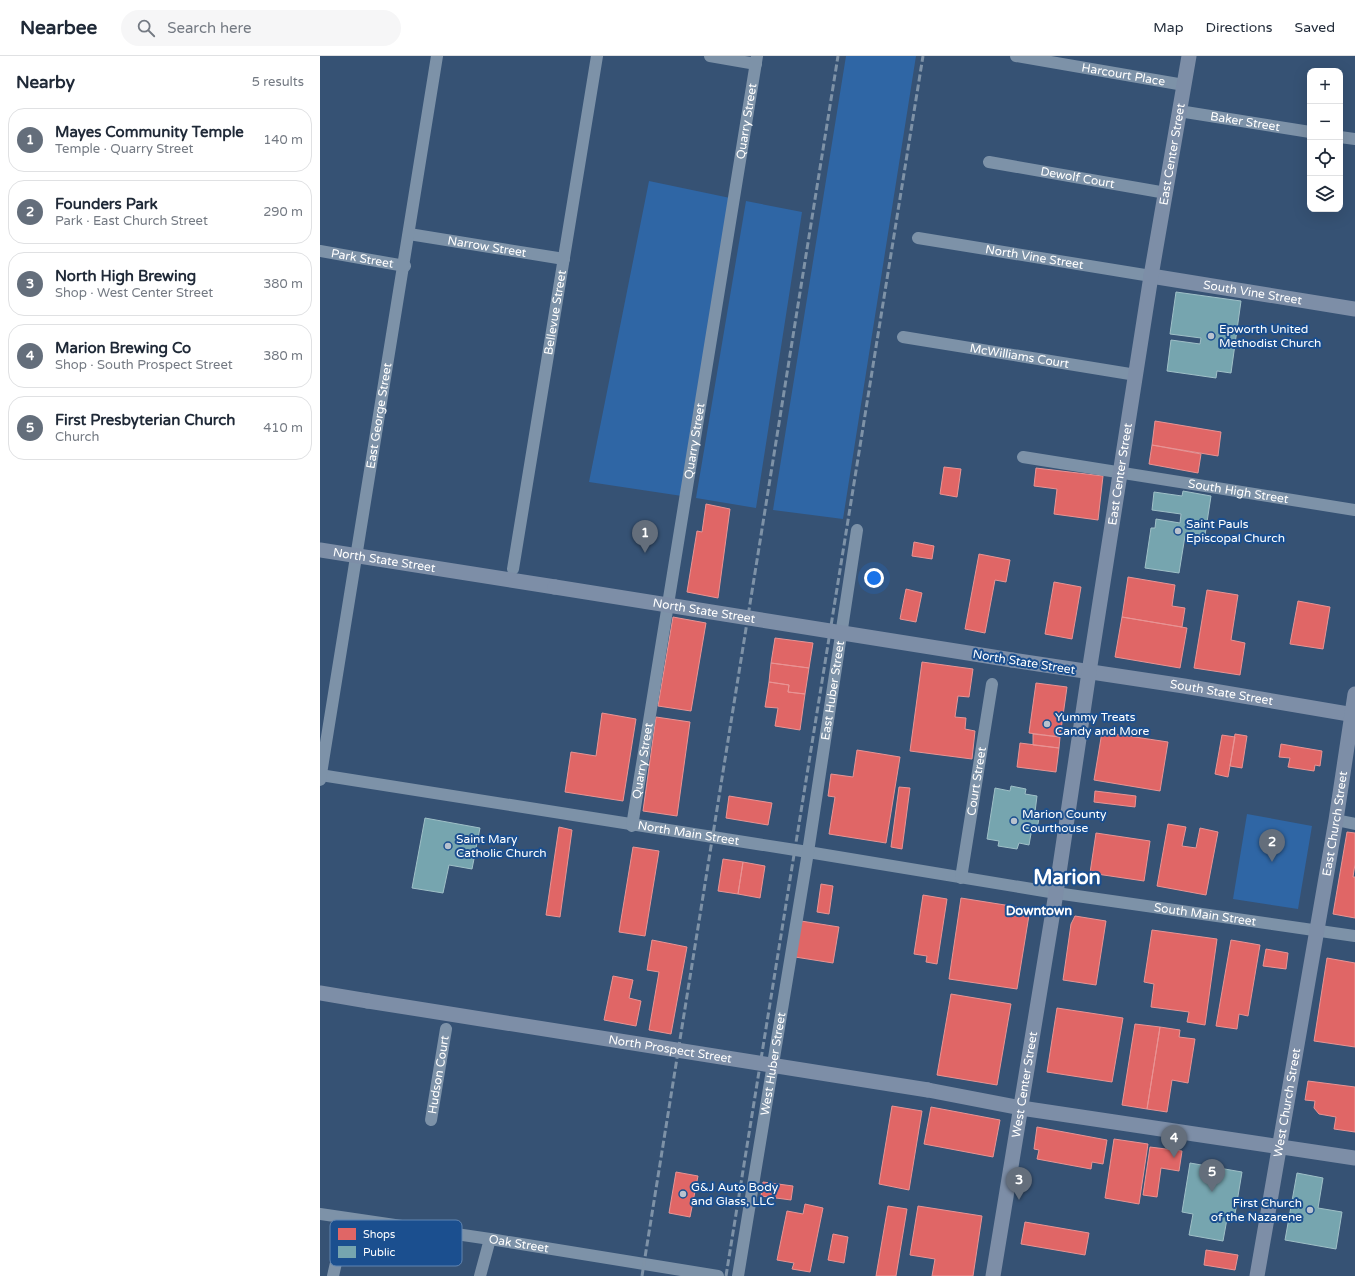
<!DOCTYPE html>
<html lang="en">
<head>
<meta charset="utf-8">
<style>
	:root { --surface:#fff; --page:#f6f6f7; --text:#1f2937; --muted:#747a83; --line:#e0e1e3; --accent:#646e7b }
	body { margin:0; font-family:"Varela Round",sans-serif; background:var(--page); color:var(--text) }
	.controls { position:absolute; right:12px; top:12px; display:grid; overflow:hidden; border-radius:8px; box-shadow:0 4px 16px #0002 }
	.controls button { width:36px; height:36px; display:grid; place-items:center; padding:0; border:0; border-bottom:1px solid var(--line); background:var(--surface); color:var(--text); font:20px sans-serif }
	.you { position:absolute; left:554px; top:522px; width:14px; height:14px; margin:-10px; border:3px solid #fff; border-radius:50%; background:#1a73e8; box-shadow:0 0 0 6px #1a73e833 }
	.badge { display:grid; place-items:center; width:26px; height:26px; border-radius:50%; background:var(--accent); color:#fff; font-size:13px; font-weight:700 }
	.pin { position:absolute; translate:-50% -33px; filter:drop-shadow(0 1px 2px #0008) }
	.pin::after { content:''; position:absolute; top:21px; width:14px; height:12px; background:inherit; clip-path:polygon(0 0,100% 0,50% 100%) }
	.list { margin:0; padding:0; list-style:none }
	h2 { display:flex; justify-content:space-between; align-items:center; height:52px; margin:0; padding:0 16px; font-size:17px }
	h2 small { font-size:13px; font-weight:400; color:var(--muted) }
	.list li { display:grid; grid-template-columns:26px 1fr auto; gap:12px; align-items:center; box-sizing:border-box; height:64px; margin:0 8px 8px; padding:0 8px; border:1px solid var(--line); border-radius:16px }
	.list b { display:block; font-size:15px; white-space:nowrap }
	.list p { margin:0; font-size:13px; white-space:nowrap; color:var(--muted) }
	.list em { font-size:13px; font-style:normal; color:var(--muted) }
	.icon { flex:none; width:22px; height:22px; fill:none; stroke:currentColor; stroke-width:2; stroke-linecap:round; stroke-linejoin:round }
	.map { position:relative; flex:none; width:1035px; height:1220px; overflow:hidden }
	header { display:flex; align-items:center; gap:24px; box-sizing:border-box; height:56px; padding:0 20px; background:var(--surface); border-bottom:1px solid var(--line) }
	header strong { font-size:19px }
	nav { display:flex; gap:22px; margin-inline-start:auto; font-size:14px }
	.search { width:280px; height:36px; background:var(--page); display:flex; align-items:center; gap:10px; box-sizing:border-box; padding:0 14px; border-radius:22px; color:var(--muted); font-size:15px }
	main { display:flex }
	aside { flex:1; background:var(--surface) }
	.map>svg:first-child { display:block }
	.green { fill:#2f66a5 }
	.shops { fill:#e06666; stroke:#e99494 }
	.public { fill:#76a5af; stroke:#9fc0c7 }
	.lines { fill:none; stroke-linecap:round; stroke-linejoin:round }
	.minor { stroke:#7d92a8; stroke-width:12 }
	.major { stroke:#7d8ea7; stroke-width:15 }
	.rail { stroke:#7e92a7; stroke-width:3; stroke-dasharray:7 3; stroke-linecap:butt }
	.major-bridge { stroke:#7d8ea7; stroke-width:15 }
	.poi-dot { fill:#b9c2ce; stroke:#1b4f8f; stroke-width:1.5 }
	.labels { text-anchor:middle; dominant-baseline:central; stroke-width:4; stroke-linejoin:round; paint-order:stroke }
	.street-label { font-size:12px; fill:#fff; stroke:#1b4f8f }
	.poi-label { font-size:12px; fill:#fff; stroke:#1b4f8f; text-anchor:start }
	.neighbourhood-label { font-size:13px; font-weight:bold; fill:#fff; stroke:#1b4f8f }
	.town-label { font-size:20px; font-weight:bold; fill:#fff; stroke:#1b4f8f }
	.key { fill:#1b4f8f; stroke:#5f84b1; stroke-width:1 }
	.key-label { font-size:11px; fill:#fff }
</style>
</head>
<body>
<header>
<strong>Nearbee</strong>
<div class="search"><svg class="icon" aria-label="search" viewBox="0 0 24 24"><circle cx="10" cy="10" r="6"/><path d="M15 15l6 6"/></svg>Search here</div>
<nav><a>Map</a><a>Directions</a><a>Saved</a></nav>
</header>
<main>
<aside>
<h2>Nearby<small>5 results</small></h2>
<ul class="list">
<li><span class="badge">1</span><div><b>Mayes Community Temple</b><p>Temple · Quarry Street</p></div><em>140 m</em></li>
<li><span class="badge">2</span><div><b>Founders Park</b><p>Park · East Church Street</p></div><em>290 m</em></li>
<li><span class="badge">3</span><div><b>North High Brewing</b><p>Shop · West Center Street</p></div><em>380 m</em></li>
<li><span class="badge">4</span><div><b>Marion Brewing Co</b><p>Shop · South Prospect Street</p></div><em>380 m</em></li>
<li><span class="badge">5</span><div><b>First Presbyterian Church</b><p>Church</p></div><em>410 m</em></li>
</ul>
</aside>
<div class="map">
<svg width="1035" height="1220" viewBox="0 0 1035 1220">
	<rect width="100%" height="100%" fill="#365274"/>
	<path class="green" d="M 526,0 L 596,0 L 523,463 L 453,454 Z
		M 329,125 L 415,143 L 362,440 L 269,426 Z
		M 426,145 L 482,156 L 436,452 L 376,442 Z
		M 927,758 L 992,770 L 978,853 L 913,843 Z"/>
	<path class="shops" d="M 835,365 L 901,376 L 898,400 L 832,389 Z
		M 832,389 L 881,398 L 878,417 L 829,408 Z
		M 624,411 L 641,413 L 637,441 L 620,438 Z
		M 716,412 L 783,420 L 778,464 L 734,458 L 737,433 L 714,430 Z
		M 386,448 L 410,453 L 398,542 L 367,536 L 377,475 L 382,476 Z
		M 594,486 L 614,490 L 612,503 L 592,500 Z
		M 659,498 L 690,504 L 686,526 L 675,524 L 665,577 L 645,573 Z
		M 808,521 L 855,529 L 852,550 L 865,552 L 862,571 L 802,561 Z
		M 734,526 L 761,531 L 752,583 L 725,578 Z
		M 586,533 L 602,537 L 596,566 L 580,563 Z
		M 887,534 L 918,539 L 911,584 L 925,587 L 920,619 L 874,612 Z
		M 978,545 L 1010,551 L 1003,593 L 970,588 Z
		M 353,561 L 386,567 L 371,655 L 338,650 Z
		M 802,561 L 867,572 L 860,612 L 795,601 Z
		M 455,582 L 493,587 L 489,612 L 451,607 Z
		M 602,606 L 653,613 L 649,641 L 638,640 L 635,661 L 646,662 L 645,673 L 655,675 L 652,703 L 590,695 Z
		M 451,607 L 489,612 L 485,638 L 468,636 L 469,629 L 449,626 Z
		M 449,626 L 469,629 L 468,636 L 485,638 L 480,674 L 455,670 L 458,652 L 445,651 Z
		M 716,627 L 747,631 L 740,681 L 709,677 Z
		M 282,657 L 316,663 L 303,745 L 245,736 L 251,696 L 276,700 Z
		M 336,661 L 370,666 L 357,760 L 323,755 Z
		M 782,676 L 848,686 L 840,735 L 774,724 Z
		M 713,678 L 740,681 L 739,692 L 713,689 Z
		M 915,678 L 927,680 L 922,712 L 910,710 Z
		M 902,679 L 915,681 L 908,721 L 895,718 Z
		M 700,687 L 739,692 L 736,716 L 697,711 Z
		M 961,688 L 1002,695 L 1000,710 L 995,709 L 994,715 L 968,711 L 970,702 L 959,701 Z
		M 537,694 L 580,701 L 566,787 L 509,778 L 515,741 L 508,740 L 511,718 L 533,721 Z
		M 579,731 L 590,732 L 582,793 L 571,791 Z
		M 775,735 L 816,740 L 815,751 L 774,746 Z
		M 409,740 L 452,747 L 448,769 L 406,762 Z
		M 848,768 L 866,771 L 862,790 L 876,792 L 880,772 L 898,776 L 886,839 L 837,830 Z
		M 239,771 L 252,774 L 240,861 L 226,859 Z
		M 1027,776 L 1035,777 L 1035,808 L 1033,821 L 1035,821 L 1035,862 L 1013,858 Z
		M 776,777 L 830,785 L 824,825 L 770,817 Z
		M 313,791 L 339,795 L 325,880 L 299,876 Z
		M 403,803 L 423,806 L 418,838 L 398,835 Z
		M 423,806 L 445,810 L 440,842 L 418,838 Z
		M 501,828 L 513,830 L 509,858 L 497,856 Z
		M 603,839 L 627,843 L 617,908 L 606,906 L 607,900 L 594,898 Z
		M 641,842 L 710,853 L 697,933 L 629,923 Z
		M 755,860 L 786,865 L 776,929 L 743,924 L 751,868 Z
		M 481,865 L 519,871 L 513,907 L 475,901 Z
		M 832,874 L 897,883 L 885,969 L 867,966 L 869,956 L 831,951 L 834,928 L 824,926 Z
		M 332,884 L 367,891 L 351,978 L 329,974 L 339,916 L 327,914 Z
		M 911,884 L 940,889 L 928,960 L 919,958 L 917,973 L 896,970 Z
		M 946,893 L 968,897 L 966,913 L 943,910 Z
		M 1007,902 L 1035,907 L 1035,991 L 994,985 Z
		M 293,920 L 313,924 L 309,942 L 321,945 L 316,970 L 284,964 Z
		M 631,938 L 691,948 L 677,1029 L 617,1019 Z
		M 737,952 L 803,962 L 792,1026 L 727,1016 Z
		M 815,968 L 840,971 L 827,1053 L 802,1049 Z
		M 840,971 L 860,974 L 859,981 L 875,983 L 868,1027 L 852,1024 L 847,1056 L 827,1053 Z
		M 988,1025 L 1035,1031 L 1035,1076 L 1014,1073 L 1016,1061 L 999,1058 L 994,1052 L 995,1045 L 985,1044 Z
		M 572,1050 L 602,1055 L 589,1134 L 559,1128 Z
		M 611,1051 L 680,1064 L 673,1101 L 604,1088 Z
		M 717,1071 L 787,1084 L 783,1108 L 772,1106 L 771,1113 L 717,1103 L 719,1094 L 714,1093 Z
		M 794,1083 L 828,1088 L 819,1148 L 785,1142 Z
		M 830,1091 L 862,1095 L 859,1115 L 841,1112 L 837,1141 L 823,1139 Z
		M 356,1116 L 378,1120 L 370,1161 L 349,1157 Z
		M 443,1126 L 473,1130 L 471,1144 L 441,1140 Z
		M 485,1148 L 503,1152 L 490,1216 L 472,1213 L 474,1207 L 457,1204 L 467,1155 L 483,1158 Z
		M 568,1150 L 587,1153 L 576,1220 L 556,1220 Z
		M 598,1150 L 662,1160 L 653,1220 L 612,1220 L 615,1203 L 590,1199 Z
		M 705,1166 L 769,1177 L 765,1199 L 701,1188 Z
		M 513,1178 L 528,1181 L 524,1207 L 508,1204 Z
		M 886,1194 L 918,1199 L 915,1214 L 884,1209 Z"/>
	<path class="public" d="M 856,236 L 921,245 L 911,317 L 897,315 L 896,322 L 847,315 L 851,284 L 880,288 L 881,282 L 850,278 Z
		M 863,435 L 891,440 L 885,479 L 874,478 L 873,482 L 865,480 L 859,517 L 825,512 L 831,472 L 835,472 L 836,463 L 860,467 L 861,458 L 832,454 L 834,436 L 862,440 Z
		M 691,730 L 706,733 L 705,738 L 717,740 L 715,756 L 720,757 L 717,773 L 712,772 L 709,789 L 699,787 L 697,793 L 678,790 L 679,785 L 667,783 L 675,732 L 690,735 Z
		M 105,762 L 160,772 L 152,813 L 129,809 L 123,837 L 92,832 Z
		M 870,1107 L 922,1116 L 914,1164 L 907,1163 L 903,1185 L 869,1179 L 873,1158 L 862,1156 Z
		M 977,1117 L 1003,1122 L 998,1152 L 1022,1156 L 1016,1193 L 965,1184 Z"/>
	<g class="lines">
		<g class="minor">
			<path d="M 390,0 L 436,8"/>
			<path id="s1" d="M 696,0 L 864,29"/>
			<path id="s2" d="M 859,55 L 990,76"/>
			<path d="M 1020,81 L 1035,83"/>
			<path id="s3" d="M 669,106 L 846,137"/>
			<path id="s4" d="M 89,178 L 244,203"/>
			<path id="s5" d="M 598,182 L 831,220"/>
			<path id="s6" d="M 0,195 L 85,210"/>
			<path id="s7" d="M 583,281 L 816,319"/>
			<path id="s8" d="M 703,401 L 1035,454"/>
			<path id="s9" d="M 193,513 L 277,0"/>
			<path id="s10" d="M 0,719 L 488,796 L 736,837 L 1035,880"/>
			<path id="s11" d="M 0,724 L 117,0"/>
			<path d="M 1016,764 L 1035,768"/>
			<path id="s12" d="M 312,770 L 437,0"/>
			<path id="s13" d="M 641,822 L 672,628"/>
			<path id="s14" d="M 111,1064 L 126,973"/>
			<path id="s15" d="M 0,1158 L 170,1183 L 398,1220"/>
			<path d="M 13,1220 L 26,1163"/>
			<path d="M 160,1220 L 170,1183"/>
			<path id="s16" d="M 418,1220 L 488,796 L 537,474"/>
		</g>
		<g class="major">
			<path id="s17" d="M 831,220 L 1035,253"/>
			<path id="s18" d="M 0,494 L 235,531"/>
			<path id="s19" d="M 692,604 L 864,630 L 1035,659"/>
			<path d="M 0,937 L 48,945"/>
			<path d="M 608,1034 L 701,1052 L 1035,1102"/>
			<path id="s20" d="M 673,1220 L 736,837 L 769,616 L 831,220 L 869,0"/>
			<path id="s21" d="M 937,1220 L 1016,764 L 1035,638"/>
		</g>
		<path class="rail" d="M 322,1220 L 518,0
			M 406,1220 L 603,0"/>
		<g class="major-bridge">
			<path id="s22" d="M 235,531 L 692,604"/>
			<path id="s23" d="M 48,945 L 608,1034"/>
		</g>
	</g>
	<g class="poi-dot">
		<circle cx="891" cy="280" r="4"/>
		<circle cx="858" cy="475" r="4"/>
		<circle cx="727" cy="668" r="4"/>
		<circle cx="694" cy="765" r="4"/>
		<circle cx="128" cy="790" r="4"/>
		<circle cx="363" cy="1138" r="4"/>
		<circle cx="990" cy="1154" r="4"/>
	</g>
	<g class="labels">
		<g class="street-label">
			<text stroke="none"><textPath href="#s1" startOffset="109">Harcourt Place</textPath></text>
			<text stroke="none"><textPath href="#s12" startOffset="714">Quarry Street</textPath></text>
			<text stroke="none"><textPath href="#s2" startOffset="67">Baker Street</textPath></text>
			<text stroke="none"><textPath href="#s20" startOffset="1136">East Center Street</textPath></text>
			<text stroke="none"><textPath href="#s3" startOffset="90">Dewolf Court</textPath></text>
			<text stroke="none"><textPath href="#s4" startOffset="79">Narrow Street</textPath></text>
			<text stroke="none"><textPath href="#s5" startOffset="118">North Vine Street</textPath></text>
			<text stroke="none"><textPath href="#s6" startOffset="43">Park Street</textPath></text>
			<text stroke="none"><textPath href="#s17" startOffset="103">South Vine Street</textPath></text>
			<text stroke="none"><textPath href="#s9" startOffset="260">Bellevue Street</textPath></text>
			<text stroke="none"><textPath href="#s7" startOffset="118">McWilliams Court</textPath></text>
			<text stroke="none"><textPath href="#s11" startOffset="369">East George Street</textPath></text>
			<text stroke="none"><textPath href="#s12" startOffset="390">Quarry Street</textPath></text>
			<text stroke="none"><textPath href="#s20" startOffset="812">East Center Street</textPath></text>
			<text stroke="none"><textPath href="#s8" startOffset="218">South High Street</textPath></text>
			<text stroke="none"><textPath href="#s18" startOffset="65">North State Street</textPath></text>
			<text stroke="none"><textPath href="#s22" startOffset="151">North State Street</textPath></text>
			<text transform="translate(704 606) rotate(9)">North State Street</text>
			<text stroke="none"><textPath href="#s16" startOffset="593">East Huber Street</textPath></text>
			<text stroke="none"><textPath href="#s19" startOffset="212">South State Street</textPath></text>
			<text stroke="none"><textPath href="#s12" startOffset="66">Quarry Street</textPath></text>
			<text stroke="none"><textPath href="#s13" startOffset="98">Court Street</textPath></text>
			<text stroke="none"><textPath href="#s21" startOffset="459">East Church Street</textPath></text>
			<text stroke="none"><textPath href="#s10" startOffset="373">North Main Street</textPath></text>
			<text stroke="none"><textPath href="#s10" startOffset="896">South Main Street</textPath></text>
			<text stroke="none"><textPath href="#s23" startOffset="306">North Prospect Street</textPath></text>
			<text stroke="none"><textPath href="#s16" startOffset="215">West Huber Street</textPath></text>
			<text stroke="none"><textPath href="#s14" startOffset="46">Hudson Court</textPath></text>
			<text stroke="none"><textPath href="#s20" startOffset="194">West Center Street</textPath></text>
			<text stroke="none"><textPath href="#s21" startOffset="176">West Church Street</textPath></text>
			<text stroke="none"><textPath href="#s15" startOffset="201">Oak Street</textPath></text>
		</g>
		<g class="poi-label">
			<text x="899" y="273">Epworth United<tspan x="899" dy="14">Methodist Church</tspan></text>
			<text x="866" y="468">Saint Pauls<tspan x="866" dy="14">Episcopal Church</tspan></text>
			<text x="735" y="661">Yummy Treats<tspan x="735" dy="14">Candy and More</tspan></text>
			<text x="702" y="758">Marion County<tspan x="702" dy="14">Courthouse</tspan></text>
			<text x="136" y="783">Saint Mary<tspan x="136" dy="14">Catholic Church</tspan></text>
			<text x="371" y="1131">G&amp;J Auto Body<tspan x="371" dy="14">and Glass, LLC</tspan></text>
			<text x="982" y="1147" text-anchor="end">First Church<tspan x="982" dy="14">of the Nazarene</tspan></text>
		</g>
		<g class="neighbourhood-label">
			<text x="719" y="855">Downtown</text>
		</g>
		<g class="town-label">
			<text x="747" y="822">Marion</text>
		</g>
	</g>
	<rect x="10" y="1164" width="132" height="46" rx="6" class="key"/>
	<rect x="18" y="1172" width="18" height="12" fill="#e06666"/>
	<rect x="18" y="1190" width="18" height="12" fill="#76a5af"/>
	<g class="key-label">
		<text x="43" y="1182">Shops</text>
		<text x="43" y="1200">Public</text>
	</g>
</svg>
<div class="controls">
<button>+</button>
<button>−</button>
<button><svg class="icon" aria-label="locate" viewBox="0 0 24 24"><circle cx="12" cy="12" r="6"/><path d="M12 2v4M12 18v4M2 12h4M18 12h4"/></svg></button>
<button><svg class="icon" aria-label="layers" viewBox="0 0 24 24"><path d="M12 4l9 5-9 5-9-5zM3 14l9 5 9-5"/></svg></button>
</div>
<div class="you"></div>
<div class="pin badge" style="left:325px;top:497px">1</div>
<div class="pin badge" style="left:952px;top:806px">2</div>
<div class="pin badge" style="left:699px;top:1144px">3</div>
<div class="pin badge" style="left:854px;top:1102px">4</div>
<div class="pin badge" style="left:892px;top:1136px">5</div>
</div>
</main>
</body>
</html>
